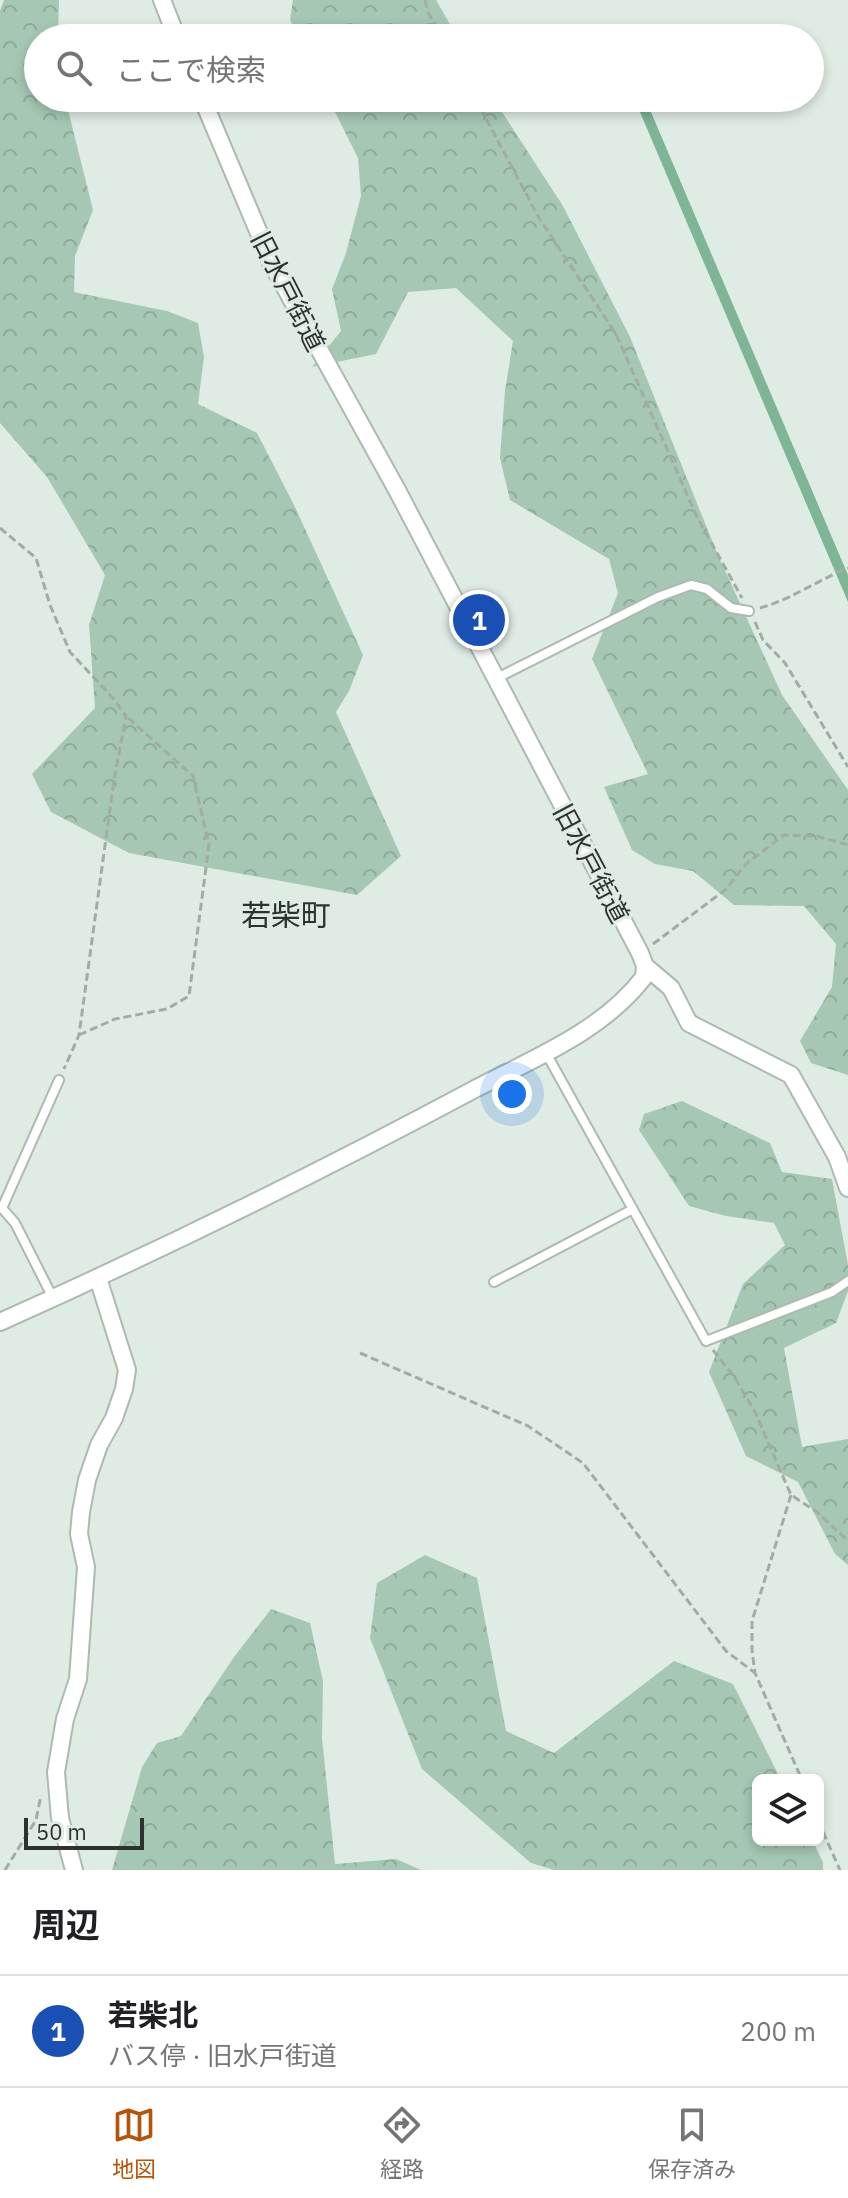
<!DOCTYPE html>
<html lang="ja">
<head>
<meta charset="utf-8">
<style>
	:root { --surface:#fff; --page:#f6f6f6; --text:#202124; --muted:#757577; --line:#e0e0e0; --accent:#b45309 }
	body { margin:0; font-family:"IBM Plex Sans","Noto Sans JP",sans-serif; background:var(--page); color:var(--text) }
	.controls { position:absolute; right:24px; bottom:24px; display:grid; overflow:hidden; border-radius:12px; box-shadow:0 4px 12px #0003 }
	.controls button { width:72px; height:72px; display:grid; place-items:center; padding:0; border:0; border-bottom:2px solid var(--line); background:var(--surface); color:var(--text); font:40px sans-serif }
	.scale { position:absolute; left:24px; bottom:20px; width:120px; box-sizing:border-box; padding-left:8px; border:4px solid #2e322f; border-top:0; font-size:22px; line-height:28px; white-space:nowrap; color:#2e322f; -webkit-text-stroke:6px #dfece4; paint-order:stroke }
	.you { position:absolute; left:512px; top:1094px; width:28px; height:28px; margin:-20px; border:6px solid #fff; border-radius:50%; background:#1a73e8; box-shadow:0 0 0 12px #1a73e833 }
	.badge { display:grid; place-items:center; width:52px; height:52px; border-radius:50%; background:var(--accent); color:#fff; font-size:26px; font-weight:700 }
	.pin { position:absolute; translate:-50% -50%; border:4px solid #fff; box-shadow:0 2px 8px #0006 }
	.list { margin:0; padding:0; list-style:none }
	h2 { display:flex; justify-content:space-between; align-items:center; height:104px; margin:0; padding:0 32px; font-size:34px }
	h2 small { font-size:26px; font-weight:400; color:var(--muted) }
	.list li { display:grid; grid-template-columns:52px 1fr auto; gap:24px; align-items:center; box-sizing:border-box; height:112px; padding:0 32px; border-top:2px solid var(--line) }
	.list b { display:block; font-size:30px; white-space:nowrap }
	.list p { margin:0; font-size:26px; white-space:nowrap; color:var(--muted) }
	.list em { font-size:26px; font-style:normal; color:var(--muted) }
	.icon { flex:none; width:44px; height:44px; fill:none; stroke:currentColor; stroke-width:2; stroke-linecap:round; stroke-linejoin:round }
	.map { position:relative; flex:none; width:848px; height:1870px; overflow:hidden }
	.search { position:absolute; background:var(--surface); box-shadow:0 4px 12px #0003; left:24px; right:24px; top:24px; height:88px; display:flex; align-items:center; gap:20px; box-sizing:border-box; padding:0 28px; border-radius:44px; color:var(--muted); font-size:30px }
	.sheet { height:216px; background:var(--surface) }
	nav { display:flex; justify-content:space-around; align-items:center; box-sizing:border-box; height:112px; border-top:2px solid var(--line); background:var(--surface); font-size:22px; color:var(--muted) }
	nav a { display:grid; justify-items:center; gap:4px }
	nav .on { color:var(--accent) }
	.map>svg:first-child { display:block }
	.forest { fill:url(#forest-crowns) }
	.water { fill:#7db596 }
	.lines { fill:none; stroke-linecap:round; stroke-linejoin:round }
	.service-casing { stroke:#adb9b1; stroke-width:12 }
	.minor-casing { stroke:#adb9b1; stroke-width:20 }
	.path { stroke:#a2aca5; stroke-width:3; stroke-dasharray:8 4; stroke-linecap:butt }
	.service { stroke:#fff; stroke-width:8 }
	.minor { stroke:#fff; stroke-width:16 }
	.labels { text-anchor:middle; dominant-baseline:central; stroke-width:6; stroke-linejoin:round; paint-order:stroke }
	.street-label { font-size:26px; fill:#2e322f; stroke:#dfece4 }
	.quarter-label { font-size:30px; fill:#2e322f; stroke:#dfece4 }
</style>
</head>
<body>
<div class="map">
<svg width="848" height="1870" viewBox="0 0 848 1870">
	<defs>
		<pattern id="forest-crowns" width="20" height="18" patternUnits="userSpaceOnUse" patternTransform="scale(2)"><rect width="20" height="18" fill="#a5c7b3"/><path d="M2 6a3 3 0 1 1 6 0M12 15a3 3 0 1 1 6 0" fill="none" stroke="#8eab9a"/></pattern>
	</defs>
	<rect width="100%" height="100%" fill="#dfece4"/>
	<path class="forest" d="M 4,0 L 59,0 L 58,38 L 38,38 L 38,98 L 65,98 L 93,210 L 75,256 L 74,292 L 167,311 L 198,323 L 204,357 L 198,404 L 257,433 L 294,505 L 363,655 L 349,691 L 336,712 L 401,856 L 357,895 L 129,853 L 51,812 L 32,774 L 95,708 L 89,625 L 105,575 L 47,477 L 0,423 L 0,11 Z
		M 293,0 L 436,0 L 458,38 L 299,38 L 290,20 Z
		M 328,98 L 493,98 L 563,206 L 630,337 L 717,553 L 782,695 L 848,790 L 848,1075 L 811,1063 L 800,1041 L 832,987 L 836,944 L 804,906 L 734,905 L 693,871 L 655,864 L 632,850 L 604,787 L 648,774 L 592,659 L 618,593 L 609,559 L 510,500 L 500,458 L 505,391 L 513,341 L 456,288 L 408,292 L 376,354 L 312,367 L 341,331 L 332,289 L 346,253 L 361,196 L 358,158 Z
		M 682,1101 L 770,1143 L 782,1172 L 832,1179 L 848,1265 L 848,1291 L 836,1323 L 784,1348 L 802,1447 L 848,1439 L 848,1565 L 835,1554 L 798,1482 L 746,1456 L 709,1372 L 743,1284 L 785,1245 L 774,1223 L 726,1216 L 689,1206 L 639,1130 L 644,1114 Z
		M 425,1555 L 477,1578 L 506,1731 L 554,1753 L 674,1661 L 733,1684 L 781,1780 L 758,1780 L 758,1840 L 812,1840 L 823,1862 L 823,1870 L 554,1870 L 531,1863 L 422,1769 L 370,1638 L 377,1583 Z
		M 271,1609 L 310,1623 L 323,1681 L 322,1738 L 335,1864 L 396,1859 L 421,1870 L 112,1870 L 142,1767 L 157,1743 L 181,1736 L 234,1657 Z"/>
	<path class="water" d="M 634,98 L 645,98 L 848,575 L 848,602 Z"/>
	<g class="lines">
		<g class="service-casing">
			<path id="service" d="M 495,679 L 658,597 L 691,585 L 707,589 L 731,608 L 749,611
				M 546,1053 L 706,1341 L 832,1292 L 848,1281
				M 1,1207 L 15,1223 L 53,1298
				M 2,1208 L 59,1080
				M 494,1282 L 633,1209"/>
		</g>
		<g class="minor-casing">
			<path id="minor" d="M 162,0 L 177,38
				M 645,966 L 671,988 L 689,1023 L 791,1075 L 837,1157 L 848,1188
				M 0,1322 C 161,1250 318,1173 473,1090 C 532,1059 602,1032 644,977 L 645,966 L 640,953 L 397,490 L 272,264 L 202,98
				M 74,1870 L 60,1818 L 56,1772 L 65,1719 L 78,1679 L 86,1567 L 79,1534 L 81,1512 L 87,1480 L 99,1445 L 114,1418 L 124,1389 L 127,1370 L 98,1278"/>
		</g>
		<path class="path" d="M 425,0 L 428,12 L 442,38
			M 475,98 L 539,218 L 616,334 L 697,517 L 742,598
			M 0,528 L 36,558 L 50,605 L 70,652 L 113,698 L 126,716 L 114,780 L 79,1035 L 64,1069
			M 760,608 C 792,599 818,580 848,568
			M 755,622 L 763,640 L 785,663 L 848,767
			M 653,944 L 725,890 L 746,864 L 784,835 L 816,836 L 848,845
			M 79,1035 L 115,1019 L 167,1009 L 189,996 L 209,845 L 193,776 L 126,716
			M 713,1350 L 735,1378 L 755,1412 L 791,1495 L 817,1512 L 848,1541
			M 360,1353 L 528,1426 L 583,1463 L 726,1651 L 755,1673
			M 791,1495 L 752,1621 L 752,1650 L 755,1673 L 802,1780
			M 818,1821 L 840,1870
			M 5,1870 L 36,1820 L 41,1795"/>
		<use href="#service" class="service"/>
		<use href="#minor" class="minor"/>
	</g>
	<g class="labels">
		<g class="street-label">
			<text transform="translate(289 291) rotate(63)">旧水戸街道</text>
			<text transform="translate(592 863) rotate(62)">旧水戸街道</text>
		</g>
		<g class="quarter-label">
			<text x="286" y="914">若柴町</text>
		</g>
	</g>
</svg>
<div class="controls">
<button><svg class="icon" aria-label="layers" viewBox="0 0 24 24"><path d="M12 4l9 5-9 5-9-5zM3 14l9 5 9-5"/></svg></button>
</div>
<div class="scale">50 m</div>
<div class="you"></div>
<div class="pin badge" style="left:479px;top:620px;background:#1a4fb4">1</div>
<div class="search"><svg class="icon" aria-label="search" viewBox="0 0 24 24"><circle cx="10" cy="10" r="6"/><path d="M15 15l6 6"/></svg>ここで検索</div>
</div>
<section class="sheet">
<h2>周辺<small></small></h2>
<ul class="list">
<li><span class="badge" style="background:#1a4fb4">1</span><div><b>若柴北</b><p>バス停 · 旧水戸街道</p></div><em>200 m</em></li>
</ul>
</section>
<nav>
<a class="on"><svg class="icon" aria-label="map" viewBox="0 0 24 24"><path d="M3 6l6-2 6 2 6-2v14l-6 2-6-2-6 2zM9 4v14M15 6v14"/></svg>地図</a>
<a><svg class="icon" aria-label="directions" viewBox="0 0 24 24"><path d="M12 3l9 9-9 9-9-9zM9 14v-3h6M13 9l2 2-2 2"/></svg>経路</a>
<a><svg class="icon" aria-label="saved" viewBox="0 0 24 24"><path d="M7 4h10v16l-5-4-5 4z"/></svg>保存済み</a>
</nav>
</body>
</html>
